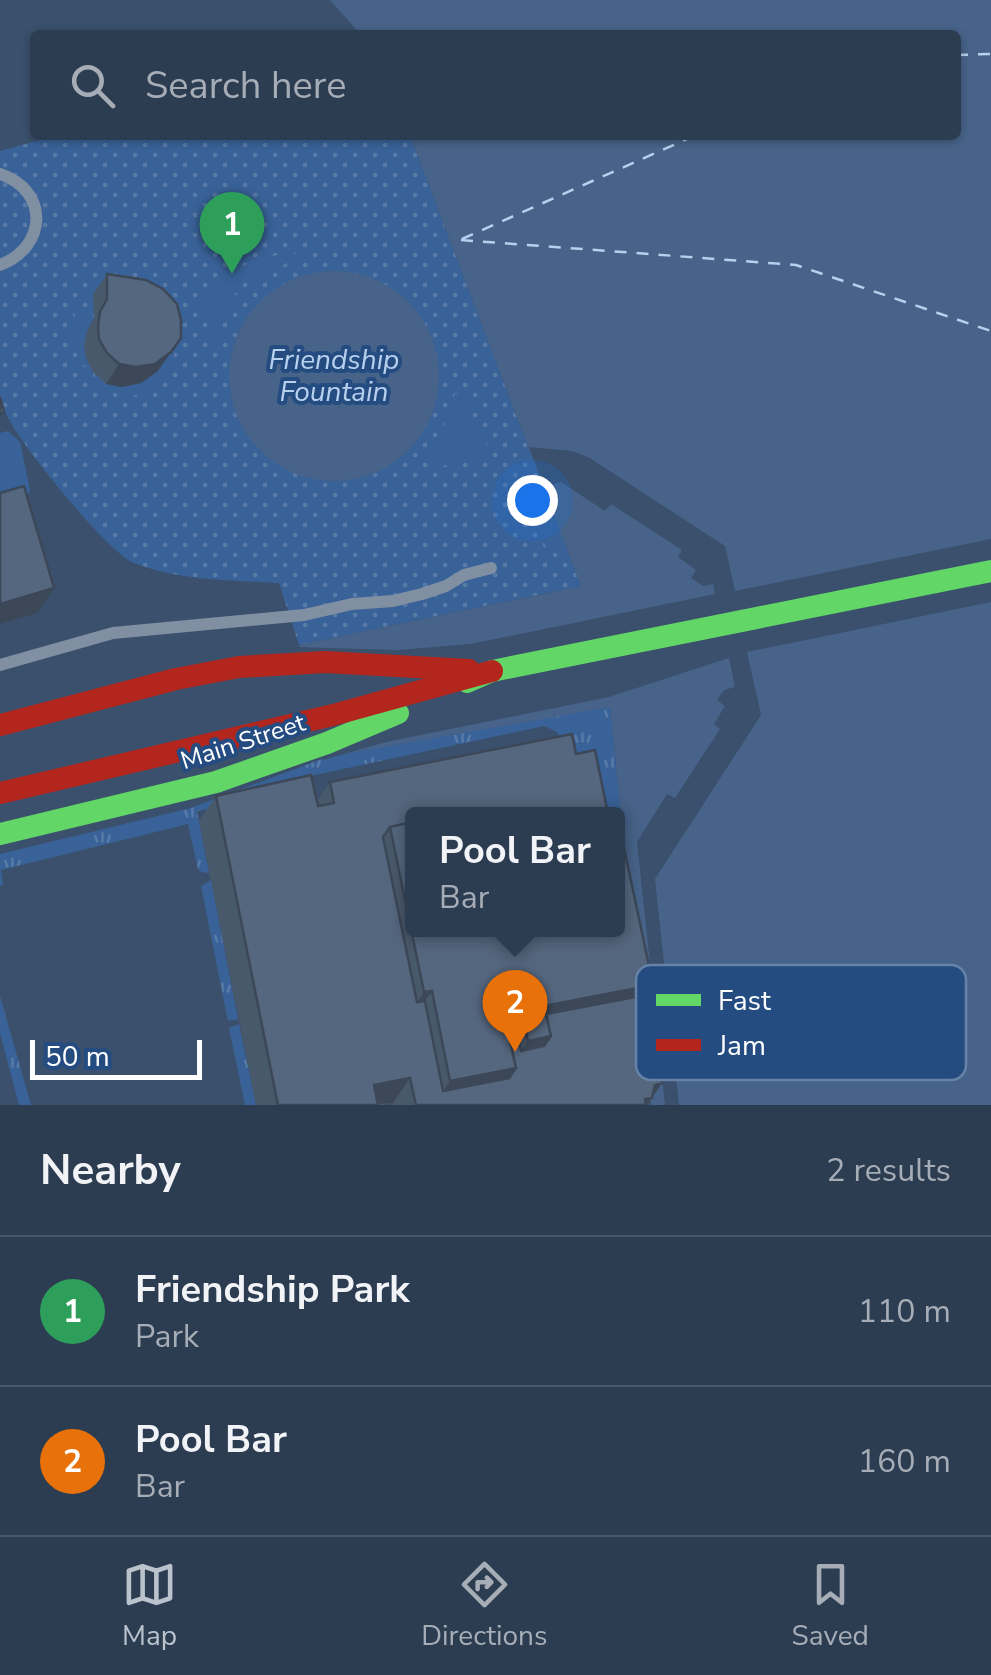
<!DOCTYPE html>
<html lang="en">
<head>
<meta charset="utf-8">
<style>
	:root { --surface:#2c3c51; --page:#344358; --text:#f1f3f6; --muted:#a6adb7; --line:#485668; --accent:#bac2cc }
	body { margin:0; font-family:"Nunito Sans",sans-serif; background:var(--page); color:var(--text) }
	.scale { position:absolute; left:30px; bottom:25px; width:172px; box-sizing:border-box; padding-left:10px; border:5px solid #fff; border-top:0; font-size:28px; line-height:35px; white-space:nowrap; color:#fff; -webkit-text-stroke:8px #254c81; paint-order:stroke }
	.you { position:absolute; left:532px; top:500px; width:35px; height:35px; margin:-25px; border:8px solid #fff; border-radius:50%; background:#1a73e8; box-shadow:0 0 0 15px #1a73e833 }
	.badge { display:grid; place-items:center; width:65px; height:65px; border-radius:50%; background:var(--accent); color:#fff; font-size:32px; font-weight:700 }
	.pin { position:absolute; translate:-50% -82px; filter:drop-shadow(0 2px 5px #0008) }
	.pin::after { content:''; position:absolute; top:52px; width:35px; height:30px; background:inherit; clip-path:polygon(0 0,100% 0,50% 100%) }
	.popup { position:absolute; left:405px; top:807px; width:220px; height:130px; box-sizing:border-box; display:grid; place-content:center; border-radius:10px; background:var(--surface); filter:drop-shadow(0 2px 8px #0005); font-size:32px; white-space:nowrap; color:var(--muted) }
	.popup b { font-size:38px; color:var(--text) }
	.popup::after { content:''; position:absolute; left:50%; top:100%; margin-left:-20px; border:20px solid transparent; border-top-color:var(--surface) }
	.list { margin:0; padding:0; list-style:none }
	h2 { display:flex; justify-content:space-between; align-items:center; height:130px; margin:0; padding:0 40px; font-size:42px }
	h2 small { font-size:32px; font-weight:400; color:var(--muted) }
	.list li { display:grid; grid-template-columns:65px 1fr auto; gap:30px; align-items:center; box-sizing:border-box; height:150px; padding:0 40px; border-top:2px solid var(--line) }
	.list b { display:block; font-size:38px; white-space:nowrap }
	.list p { margin:0; font-size:32px; white-space:nowrap; color:var(--muted) }
	.list em { font-size:32px; font-style:normal; color:var(--muted) }
	.icon { flex:none; width:55px; height:55px; fill:none; stroke:currentColor; stroke-width:2; stroke-linecap:round; stroke-linejoin:round }
	.map { position:relative; flex:none; width:991px; height:1105px; overflow:hidden }
	.search { position:absolute; background:var(--surface); box-shadow:0 2px 8px #0004; left:30px; right:30px; top:30px; height:110px; display:flex; align-items:center; gap:25px; box-sizing:border-box; padding:0 35px; border-radius:10px; color:var(--muted); font-size:38px }
	.sheet { height:430px; background:var(--surface) }
	nav { display:flex; justify-content:space-around; align-items:center; box-sizing:border-box; height:140px; border-top:2px solid var(--line); background:var(--surface); font-size:28px; color:var(--muted) }
	nav a { display:grid; justify-items:center; gap:5px }
	nav .on { color:var(--accent) }
	.map>svg:first-child { display:block }
	.grass { fill:url(#grass-tufts) }
	.park { fill:url(#park-dots) }
	.garden { fill:#396298 }
	.water { fill:#476389 }
	.pier { fill:#3a506c }
	.lines { fill:none; stroke-linecap:round; stroke-linejoin:round }
	.ferry { stroke:#b7d0ee; stroke-width:2.5; stroke-dasharray:12 10; stroke-linecap:butt }
	.lane { stroke:#808fa2; stroke-width:12 }
	.fast { stroke:#63d668; stroke-width:22 }
	.jam { stroke:#b3261e; stroke-width:22 }
	.wall { fill:#49596c }
	.shaded-wall { fill:#3c4858 }
	.building { fill:#55677e; stroke:#3c4858; stroke-width:2.5 }
	.labels { text-anchor:middle; dominant-baseline:central; stroke-width:8; stroke-linejoin:round; paint-order:stroke }
	.street-label { font-size:25px; fill:#fff; stroke:#254c81 }
	.water-label { font-size:28px; font-style:italic; fill:#b7d0ee; stroke:#254c81 }
	.key { fill:#254c81; stroke:#6682a7; stroke-width:2.5 }
	.key-label { font-size:28px; fill:#fff }
</style>
</head>
<body>
<div class="map">
<svg width="991" height="1105" viewBox="0 0 991 1105">
	<defs>
		<pattern id="grass-tufts" width="24" height="20" patternUnits="userSpaceOnUse" patternTransform="scale(2.5)"><rect width="24" height="20" fill="#396298"/><path d="M3 7l-1-3M5 7V3M7 7l1-3M15 17l-1-3M17 17v-4M19 17l1-3" fill="none" stroke="#577aa7"/></pattern>
		<pattern id="park-dots" width="8" height="8" patternUnits="userSpaceOnUse" patternTransform="scale(2.5)"><rect width="8" height="8" fill="#396298"/><path d="M2 2h.1M6 6h.1" fill="none" stroke="#577aa7" stroke-width="1.8" stroke-linecap="round"/></pattern>
	</defs>
	<rect width="100%" height="100%" fill="#3a506c"/>
	<path class="grass" d="M 610,706 L 641,1008 L 618,890 L 618,814 L 598,814 L 557,732 L 544,726 L 301,778 L 303,790 L 197,811 L 209,873 L 201,872 L 198,869 L 188,824 L 1,870 L 3,885 L 0,886 L 0,854 L 191,808 L 327,757 Z
		M 211,880 L 238,1019 L 228,1021 L 201,886 Z
		M 0,996 L 31,1105 L 19,1105 L 0,1033 Z
		M 239,1024 L 256,1105 L 245,1105 L 229,1028 Z"/>
	<path class="park" d="M 58,135 L 410,135 L 581,586 L 299,645 L 279,583 C 231,580 180,581 134,563 C 107,552 23,447 8,418 C 5,412 3,404 0,397 L 0,151 Z"/>
	<path class="garden" d="M 289,253 L 313,256 L 288,262 L 256,281 L 246,271 L 228,287 L 239,298 L 222,324 L 216,343 L 197,303 C 221,274 251,258 289,253 Z
		M 95,283 L 102,283 L 174,334 C 177,378 164,382 127,399 L 95,381 L 95,374 L 106,384 L 93,294 Z
		M 80,307 L 93,309 C 94,333 76,338 90,367 L 84,366 L 71,328 L 76,326 L 74,310 Z
		M 455,393 L 466,402 L 491,454 L 443,466 L 436,465 L 427,455 C 441,434 449,417 455,393 Z
		M 8,431 L 20,442 L 30,490 L 21,506 L 0,513 L 0,433 Z
		M 544,487 L 567,548 L 549,555 L 532,509 L 531,499 L 536,491 Z"/>
	<path class="water" d="M 330,0 L 991,0 L 991,1105 L 651,1105 L 610,707 L 327,757 L 299,645 L 581,586 L 410,135 L 956,135 L 956,35 L 361,35 Z
		M229 376a105 105 0 1 1 210 0a105 105 0 1 1-210 0Z"/>
	<path class="pier" d="M 529,447 L 572,451 L 588,457 L 725,546 L 735,591 L 991,539 L 991,602 L 747,652 L 761,715 L 655,879 L 679,1105 L 665,1105 L 659,1051 L 646,1052 L 645,1042 L 658,1039 L 637,842 L 667,794 L 675,798 L 720,729 L 714,724 L 725,706 L 717,700 L 724,690 L 735,687 L 729,658 L 609,697 L 386,742 L 323,760 L 295,647 L 398,650 L 471,644 L 715,594 L 713,584 L 703,586 L 691,578 L 696,570 L 678,557 L 682,550 L 611,504 L 605,511 L 561,482 L 544,487 Z"/>
	<g class="lines">
		<path class="ferry" d="M 956,55 L 991,54
			M 462,239 L 696,135
			M 461,240 L 796,265 L 991,331"/>
		<path class="lane" d="M 0,174 C 50,191 47,247 0,265
			M 0,665 L 113,633 L 304,615 L 352,604 L 393,601 L 422,594 L 446,586 L 464,575 L 491,568"/>
		<path class="fast" d="M 467,682 L 492,671 L 991,571
			M 0,834 L 216,782 L 327,743 L 398,713"/>
		<path class="jam" d="M 0,725 L 176,679 L 239,667 L 325,662 L 469,670
			M 0,793 L 333,715 L 492,671"/>
	</g>
	<path class="wall" d="M 107,274 L 158,371 L 141,383 L 122,387 L 106,384 L 93,372 L 86,358 L 84,345 L 87,331 L 94,318 L 93,294 Z
		M 330,782 L 412,814 L 646,995 L 662,1083 L 647,1105 L 393,1105 L 393,1103 L 384,1105 L 256,1105 L 199,821 L 216,796 L 317,801 Z"/>
	<path class="shaded-wall" d="M 171,352 L 158,371 L 141,383 L 122,387 L 106,384 L 119,364 Z
		M 54,588 L 37,613 L 0,624 L 0,604 Z
		M 653,985 L 628,1020 L 542,1037 L 544,1006 Z
		M 432,991 L 407,1026 L 400,1027 L 424,992 Z
		M 519,999 L 498,1029 L 502,1002 Z
		M 551,1036 L 526,1071 L 491,1103 L 434,1105 L 450,1081 L 508,1069 L 528,1041 Z
		M 410,1078 L 393,1103 L 361,1105 L 374,1085 Z
		M 662,1083 L 647,1105 L 641,1105 L 655,1085 Z"/>
	<path class="building" d="M 107,274 L 146,280 L 163,289 L 177,304 L 181,320 L 181,338 L 171,352 L 155,364 L 136,367 L 119,364 L 107,353 L 99,339 L 98,326 L 100,312 L 107,299 Z
		M 0,397 L 4,412 L 0,414 Z
		M 24,486 L 54,588 L 0,604 L 0,493 Z
		M 572,734 L 576,754 L 595,750 L 608,814 L 475,814 L 474,809 L 449,814 L 412,814 L 412,822 L 390,827 L 383,837 L 417,1002 L 425,1001 L 443,1091 L 509,1078 L 516,1068 L 503,1010 L 512,1009 L 521,1051 L 544,1046 L 551,1036 L 546,1014 L 646,995 L 662,1083 L 655,1085 L 652,1098 L 645,1099 L 646,1105 L 416,1105 L 410,1078 L 374,1085 L 378,1105 L 278,1105 L 216,796 L 311,775 L 318,806 L 334,803 L 330,782 Z
		M 474,809 L 475,814 L 449,814 Z
		M 412,822 L 412,930 L 618,930 L 618,824 L 619,824 L 653,985 L 544,1006 L 551,1036 L 528,1041 L 519,999 L 502,1002 L 516,1068 L 450,1081 L 432,991 L 424,992 L 390,827 Z"/>
	<g class="labels">
		<g class="street-label">
			<text transform="translate(243 742) rotate(-18)">Main Street</text>
		</g>
		<g class="water-label">
			<text x="334" y="360">Friendship<tspan x="334" dy="32">Fountain</tspan></text>
		</g>
	</g>
	<rect x="636" y="965" width="330" height="115" rx="15" class="key"/>
	<rect x="656" y="994" width="45" height="12" fill="#63d668"/>
	<rect x="656" y="1039" width="45" height="12" fill="#b3261e"/>
	<g class="key-label">
		<text x="718" y="1010">Fast</text>
		<text x="718" y="1055">Jam</text>
	</g>
</svg>
<div class="scale">50 m</div>
<div class="you"></div>
<div class="pin badge" style="left:232px;top:274px;background:#2e9e5b">1</div>
<div class="pin badge" style="left:515px;top:1052px;background:#e8710a">2</div>
<div class="popup"><b>Pool Bar</b>Bar</div>
<div class="search"><svg class="icon" aria-label="search" viewBox="0 0 24 24"><circle cx="10" cy="10" r="6"/><path d="M15 15l6 6"/></svg>Search here</div>
</div>
<section class="sheet">
<h2>Nearby<small>2 results</small></h2>
<ul class="list">
<li><span class="badge" style="background:#2e9e5b">1</span><div><b>Friendship Park</b><p>Park</p></div><em>110 m</em></li>
<li><span class="badge" style="background:#e8710a">2</span><div><b>Pool Bar</b><p>Bar</p></div><em>160 m</em></li>
</ul>
</section>
<nav>
<a class="on"><svg class="icon" aria-label="map" viewBox="0 0 24 24"><path d="M3 6l6-2 6 2 6-2v14l-6 2-6-2-6 2zM9 4v14M15 6v14"/></svg>Map</a>
<a><svg class="icon" aria-label="directions" viewBox="0 0 24 24"><path d="M12 3l9 9-9 9-9-9zM9 14v-3h6M13 9l2 2-2 2"/></svg>Directions</a>
<a><svg class="icon" aria-label="saved" viewBox="0 0 24 24"><path d="M7 4h10v16l-5-4-5 4z"/></svg>Saved</a>
</nav>
</body>
</html>
